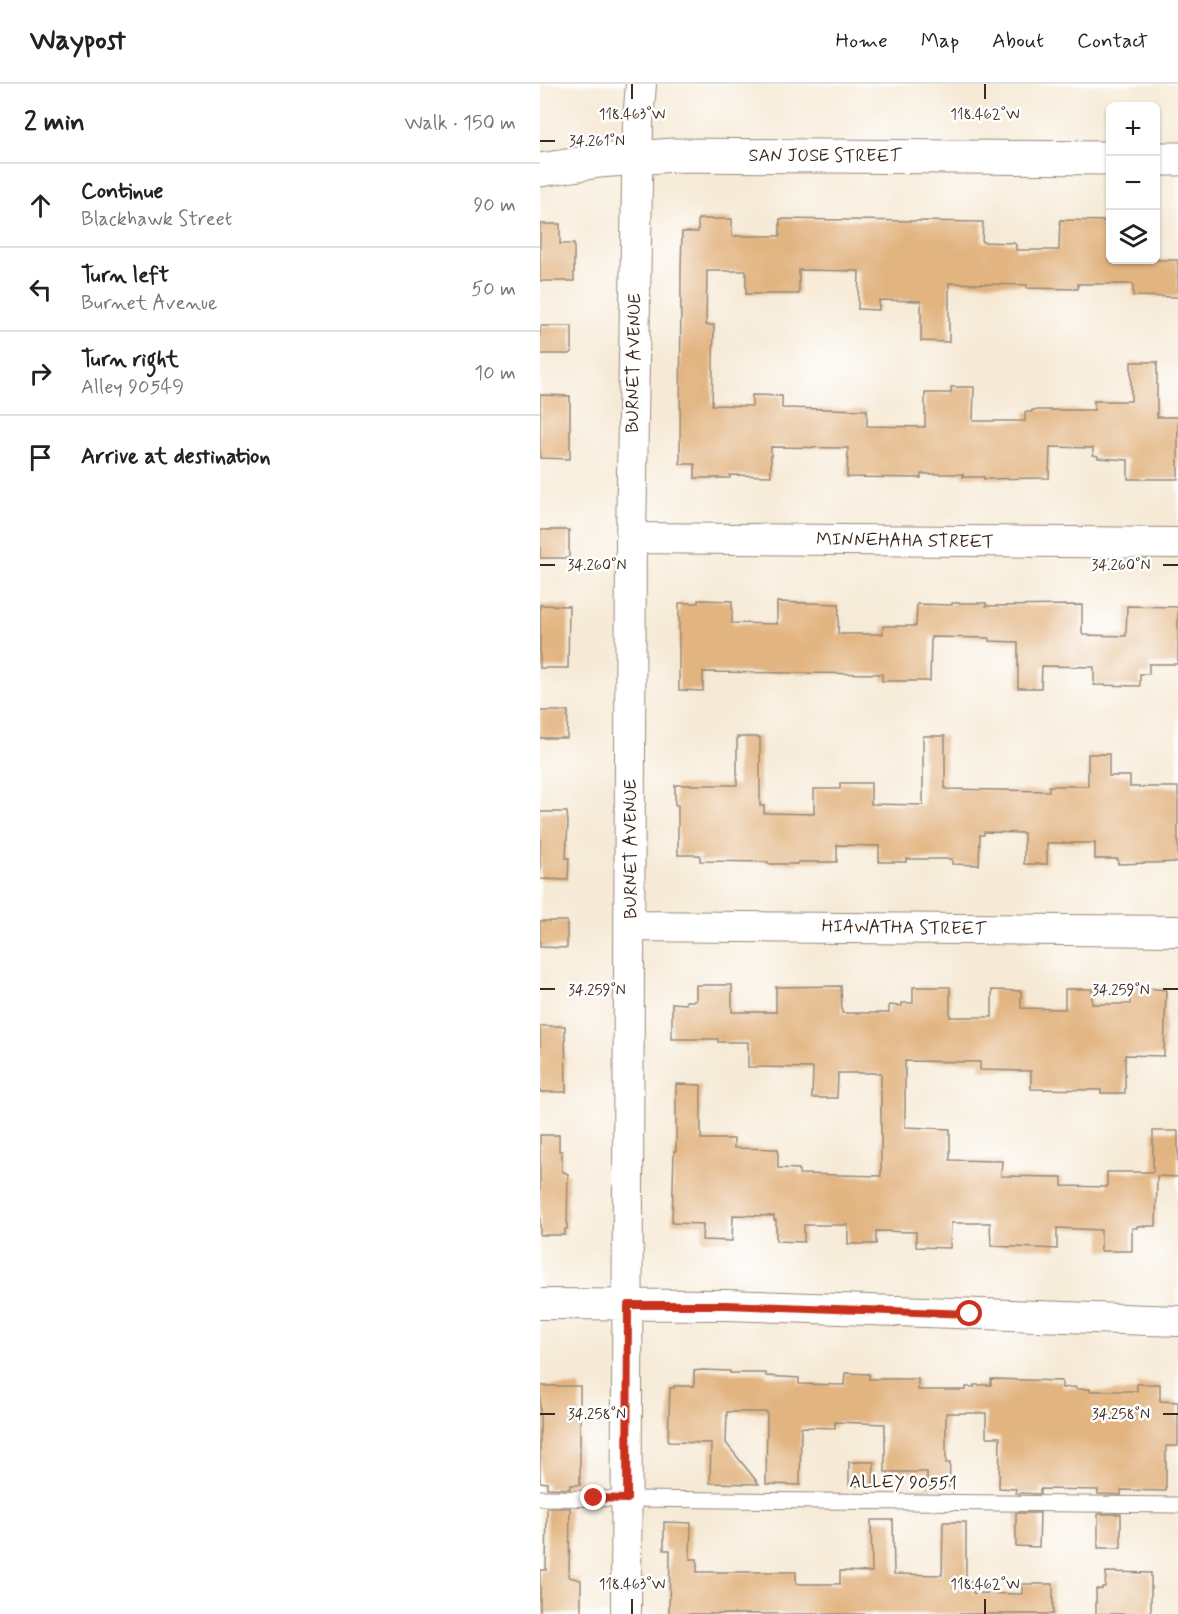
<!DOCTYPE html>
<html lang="en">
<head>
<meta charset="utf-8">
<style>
	:root { --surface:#fff; --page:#f6f6f6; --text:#222; --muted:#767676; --line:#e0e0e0 }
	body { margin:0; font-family:Mynerve,sans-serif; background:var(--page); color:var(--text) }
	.controls { position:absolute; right:18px; top:18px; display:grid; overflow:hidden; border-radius:9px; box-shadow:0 2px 4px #0004 }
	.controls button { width:54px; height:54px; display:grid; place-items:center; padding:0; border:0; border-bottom:2px solid var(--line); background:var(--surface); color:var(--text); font:30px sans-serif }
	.stop { position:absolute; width:18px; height:18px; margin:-14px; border:4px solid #c8321e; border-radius:50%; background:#fff }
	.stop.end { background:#c8321e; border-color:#fff; box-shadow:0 2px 6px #0008 }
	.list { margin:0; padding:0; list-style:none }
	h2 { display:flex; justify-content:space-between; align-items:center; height:78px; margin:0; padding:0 24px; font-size:26px }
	h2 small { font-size:20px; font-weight:400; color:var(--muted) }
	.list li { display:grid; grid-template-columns:39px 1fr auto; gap:18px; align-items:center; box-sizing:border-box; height:84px; padding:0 24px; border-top:2px solid var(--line) }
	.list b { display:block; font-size:22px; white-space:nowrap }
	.list p { margin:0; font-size:20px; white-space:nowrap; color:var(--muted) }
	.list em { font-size:20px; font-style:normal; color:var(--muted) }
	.icon { flex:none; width:33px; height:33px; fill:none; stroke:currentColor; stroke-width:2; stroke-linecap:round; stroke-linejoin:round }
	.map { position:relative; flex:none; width:638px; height:1530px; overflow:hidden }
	header { display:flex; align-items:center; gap:36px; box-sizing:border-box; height:84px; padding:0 30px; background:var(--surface); border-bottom:2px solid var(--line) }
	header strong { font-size:28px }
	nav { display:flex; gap:33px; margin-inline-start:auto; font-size:21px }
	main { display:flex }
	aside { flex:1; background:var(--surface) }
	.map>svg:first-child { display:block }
	.building { fill:#e2b480 }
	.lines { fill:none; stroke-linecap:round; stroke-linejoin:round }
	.service-casing { stroke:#988a7a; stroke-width:17 }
	.minor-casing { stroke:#988a7a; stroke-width:32 }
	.tertiary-casing { stroke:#988a7a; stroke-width:35 }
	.service { stroke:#fff; stroke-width:15 }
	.minor { stroke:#fff; stroke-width:30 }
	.tertiary { stroke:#fff; stroke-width:33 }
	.route { stroke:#c8321e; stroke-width:8 }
	.ticks { fill:none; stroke:#3b2a1e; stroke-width:2 }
	.labels { text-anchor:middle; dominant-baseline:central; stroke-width:5; stroke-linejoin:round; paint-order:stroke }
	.street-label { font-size:18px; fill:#3b2a1e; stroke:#fff }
	.ticks-label { font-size:15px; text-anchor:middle; fill:#3b2a1e; stroke:#fff; stroke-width:5; stroke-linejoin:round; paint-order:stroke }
</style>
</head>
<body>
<header>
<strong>Waypost</strong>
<nav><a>Home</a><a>Map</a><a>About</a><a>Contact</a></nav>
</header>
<main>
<aside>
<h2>2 min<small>Walk · 150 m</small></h2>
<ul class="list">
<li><svg class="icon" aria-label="ahead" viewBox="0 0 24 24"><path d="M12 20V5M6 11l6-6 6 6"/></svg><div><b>Continue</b><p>Blackhawk Street</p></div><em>90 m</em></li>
<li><svg class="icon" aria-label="left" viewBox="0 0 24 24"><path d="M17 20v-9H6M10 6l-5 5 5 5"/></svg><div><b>Turn left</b><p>Burnet Avenue</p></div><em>50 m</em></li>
<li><svg class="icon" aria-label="right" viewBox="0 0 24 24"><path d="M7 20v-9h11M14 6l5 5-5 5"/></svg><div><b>Turn right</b><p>Alley 90549</p></div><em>10 m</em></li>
<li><svg class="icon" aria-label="arrive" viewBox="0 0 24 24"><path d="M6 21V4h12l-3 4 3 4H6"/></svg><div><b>Arrive at destination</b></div></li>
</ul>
</aside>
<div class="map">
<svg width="638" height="1530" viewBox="0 0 638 1530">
	<rect width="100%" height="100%" fill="#fff"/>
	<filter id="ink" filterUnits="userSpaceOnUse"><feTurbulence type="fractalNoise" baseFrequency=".0167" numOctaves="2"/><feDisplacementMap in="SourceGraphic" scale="12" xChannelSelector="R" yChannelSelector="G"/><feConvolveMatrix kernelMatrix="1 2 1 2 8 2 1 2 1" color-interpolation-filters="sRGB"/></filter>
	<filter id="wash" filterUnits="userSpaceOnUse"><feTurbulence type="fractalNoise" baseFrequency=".008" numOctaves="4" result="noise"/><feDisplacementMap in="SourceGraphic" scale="24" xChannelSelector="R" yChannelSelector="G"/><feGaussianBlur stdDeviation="1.35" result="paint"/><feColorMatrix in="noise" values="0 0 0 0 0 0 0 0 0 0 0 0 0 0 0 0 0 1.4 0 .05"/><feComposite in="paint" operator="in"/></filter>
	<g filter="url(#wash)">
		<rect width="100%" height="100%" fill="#f6ead6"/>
		<g id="blocks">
			<path class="building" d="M 158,135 L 192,135 L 192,152 L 240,152 L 240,135 L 443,138 L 442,158 L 474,159 L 476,161 L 476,166 L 519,166 L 520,136 L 570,137 L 570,176 L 638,176 L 638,213 L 593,212 L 593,200 L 538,200 L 538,205 L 487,204 L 487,201 L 409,199 L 409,258 L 381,257 L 381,217 L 339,216 L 339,226 L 318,225 L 319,187 L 259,186 L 259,210 L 206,210 L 206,187 L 167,187 L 166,241 L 174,241 L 172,321 L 212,322 L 212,311 L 242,312 L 242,324 L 327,326 L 327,342 L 385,343 L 385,309 L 411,309 L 411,303 L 434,303 L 433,337 L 485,337 L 485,328 L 492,328 L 492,326 L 554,326 L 554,317 L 591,317 L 591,278 L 617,278 L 617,333 L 638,333 L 638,395 L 588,395 L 588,376 L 558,374 L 558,372 L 553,371 L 553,364 L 510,363 L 509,394 L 444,395 L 444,393 L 423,393 L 423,390 L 381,390 L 381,394 L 307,393 L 308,364 L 231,363 L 231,392 L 190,391 L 190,394 L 155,394 L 155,380 L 140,380 L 141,187 L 142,148 L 158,148 Z
				M 0,140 L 20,140 L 20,160 L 34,160 L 34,197 L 0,197 Z
				M 0,242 L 32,242 L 32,268 L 30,270 L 0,270 Z
				M 0,311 L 30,312 L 30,375 L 0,374 Z
				M 0,446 L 29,446 L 29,474 L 0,474 Z
				M 158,516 L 192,517 L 192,539 L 237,540 L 237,518 L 299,520 L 298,550 L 343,550 L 343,542 L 376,542 L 377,520 L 412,521 L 412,519 L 446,519 L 446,522 L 542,521 L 542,549 L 543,551 L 586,552 L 587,522 L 638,523 L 638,580 L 609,580 L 609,590 L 600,590 L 600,602 L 554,601 L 554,583 L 502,582 L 501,604 L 478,604 L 478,558 L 449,557 L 449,554 L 391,553 L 390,597 L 342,597 L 342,590 L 163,588 L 163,607 L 139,606 L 139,519 L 158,519 Z
				M 0,521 L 29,522 L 28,584 L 0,584 Z
				M 0,627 L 28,627 L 27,654 L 0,654 Z
				M 383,652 L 405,652 L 405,705 L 509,707 L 509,702 L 548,702 L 548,670 L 569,670 L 569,692 L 590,692 L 590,703 L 638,703 L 638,778 L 578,780 L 578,775 L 555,775 L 555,759 L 507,759 L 507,780 L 484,780 L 484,749 L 444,748 L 444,751 L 440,751 L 439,781 L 412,780 L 412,775 L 366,775 L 366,778 L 339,778 L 339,762 L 297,761 L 297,778 L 258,778 L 258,780 L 228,780 L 228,778 L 160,777 L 160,771 L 138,771 L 138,721 L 135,721 L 135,701 L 197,701 L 197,653 L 220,653 L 220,722 L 224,722 L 224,729 L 274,730 L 274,705 L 300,705 L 300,699 L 331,699 L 331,720 L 383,721 Z
				M 0,728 L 27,728 L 28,739 L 26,774 L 29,774 L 28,796 L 0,795 Z
				M 0,837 L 27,837 L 27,864 L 0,863 Z
				M 156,901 L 192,901 L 192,928 L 236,928 L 236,903 L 301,902 L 302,929 L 349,929 L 349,921 L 362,922 L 362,919 L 373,919 L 373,903 L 410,903 L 410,933 L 452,933 L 452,906 L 481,907 L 481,924 L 525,925 L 525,905 L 552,905 L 552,920 L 590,920 L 591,905 L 597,905 L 597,903 L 626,906 L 624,972 L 585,971 L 585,1009 L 561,1009 L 561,1006 L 491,1005 L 491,987 L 440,986 L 440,978 L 365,977 L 365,1043 L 410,1045 L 410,1076 L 462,1077 L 461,1092 L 522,1093 L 522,1102 L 567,1103 L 567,1088 L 613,1088 L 613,1047 L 638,1047 L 638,1093 L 617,1092 L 616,1142 L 597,1142 L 597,1144 L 592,1144 L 592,1167 L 561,1167 L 561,1146 L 517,1144 L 517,1165 L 451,1162 L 450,1139 L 411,1139 L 410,1164 L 376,1163 L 376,1148 L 336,1147 L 336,1160 L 308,1160 L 308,1141 L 264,1141 L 264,1158 L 236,1157 L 236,1136 L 234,1136 L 234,1132 L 193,1131 L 192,1157 L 162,1156 L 163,1140 L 132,1139 L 134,1067 L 136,1067 L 136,1000 L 161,1001 L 161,1055 L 194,1055 L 194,1064 L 238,1065 L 238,1084 L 259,1085 L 259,1090 L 341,1092 L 341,989 L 298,989 L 297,1014 L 272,1014 L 273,984 L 208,983 L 208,958 L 178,958 L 178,955 L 132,955 L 132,919 L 146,920 L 146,917 L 156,917 Z
				M 0,942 L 25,942 L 26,1008 L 0,1008 Z
				M 0,1051 L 19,1051 L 19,1067 L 22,1067 L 22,1087 L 28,1090 L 27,1145 L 25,1145 L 25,1151 L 0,1151 Z
				M 162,1286 L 190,1287 L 190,1289 L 226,1289 L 226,1292 L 259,1294 L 259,1300 L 304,1301 L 305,1289 L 329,1290 L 329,1295 L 378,1295 L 378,1306 L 426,1306 L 426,1303 L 434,1303 L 434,1301 L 451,1301 L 451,1295 L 522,1297 L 522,1304 L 536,1303 L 536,1305 L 550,1305 L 550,1307 L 597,1307 L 597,1300 L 620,1300 L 620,1317 L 638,1318 L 638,1362 L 626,1362 L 626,1407 L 581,1406 L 581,1411 L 558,1410 L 558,1406 L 500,1405 L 500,1410 L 476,1409 L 476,1405 L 459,1404 L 460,1353 L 446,1353 L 446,1329 L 406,1329 L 406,1379 L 410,1379 L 409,1403 L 387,1403 L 387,1388 L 345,1388 L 345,1340 L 295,1338 L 295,1344 L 261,1343 L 260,1401 L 226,1400 L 227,1328 L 187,1328 L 186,1359 L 219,1400 L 170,1399 L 171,1359 L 128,1358 L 130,1304 L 134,1304 L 134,1302 L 154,1302 L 154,1287 Z
				M 0,1302 L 40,1302 L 40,1401 L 30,1401 L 30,1405 L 7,1404 L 7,1399 L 0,1398 Z
				M 309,1378 L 334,1378 L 333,1402 L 309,1402 Z
				M 7,1424 L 30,1424 L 29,1493 L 41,1496 L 41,1530 L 0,1530 L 0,1486 L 6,1486 Z
				M 476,1429 L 500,1429 L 499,1463 L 476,1462 Z
				M 558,1430 L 581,1430 L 581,1464 L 558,1464 Z
				M 331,1436 L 353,1436 L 354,1490 L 402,1491 L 403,1438 L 426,1438 L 426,1497 L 433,1498 L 433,1509 L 482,1510 L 482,1500 L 513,1500 L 513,1530 L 129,1530 L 130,1466 L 124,1466 L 124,1438 L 151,1439 L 150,1475 L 157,1475 L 157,1488 L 256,1488 L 256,1500 L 300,1500 L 300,1487 L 332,1488 Z
				M 566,1488 L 611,1489 L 611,1530 L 556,1530 L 556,1505 L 562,1505 L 562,1503 L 565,1503 Z"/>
		</g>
	</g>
	<g filter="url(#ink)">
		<use href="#blocks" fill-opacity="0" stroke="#988a7a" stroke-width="1.5"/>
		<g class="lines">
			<g class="service-casing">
				<path id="service" d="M 0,1414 L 638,1421"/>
			</g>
			<g class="minor-casing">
				<path id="minor" d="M 91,454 L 638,459
					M 91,842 L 638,847
					M 0,1220 L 186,1221 L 638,1237
					M 86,1530 L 91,454 L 98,38 L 101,0"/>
			</g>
			<g class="tertiary-casing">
				<path id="tertiary" d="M 616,75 L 638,75
					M 0,86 L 59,77 L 133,71 L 570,74"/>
			</g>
			<use href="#service" class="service"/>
			<use href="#minor" class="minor"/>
			<use href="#tertiary" class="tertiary"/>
		</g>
	</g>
	<g class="lines" filter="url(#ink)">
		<path class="route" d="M 54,1414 L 87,1415 L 88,1221 L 186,1221 L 430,1230"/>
	</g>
	<path class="ticks" d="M 92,0 L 92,15M 445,0 L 445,15M 0,57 L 15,57M 0,481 L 15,481M 623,481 L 638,481M 0,905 L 15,905M 623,905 L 638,905M 0,1330 L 15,1330M 623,1330 L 638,1330M 92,1515 L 92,1530M 445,1515 L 445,1530"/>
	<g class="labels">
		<g class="street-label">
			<text x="285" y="72">SAN JOSE STREET</text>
			<text transform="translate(94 279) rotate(-89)">BURNET AVENUE</text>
			<text transform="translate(365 457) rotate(1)">MINNEHAHA STREET</text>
			<text transform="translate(91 765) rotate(-90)">BURNET AVENUE</text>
			<text transform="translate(364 844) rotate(1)">HIAWATHA STREET</text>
			<text transform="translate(363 1399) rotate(1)">ALLEY 90551</text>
		</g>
	</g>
	<g class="ticks-label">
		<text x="92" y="35">118.463°W</text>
		<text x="445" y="35">118.462°W</text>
		<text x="57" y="62">34.261°N</text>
		<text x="57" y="486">34.260°N</text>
		<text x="581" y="486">34.260°N</text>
		<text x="57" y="911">34.259°N</text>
		<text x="581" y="911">34.259°N</text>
		<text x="57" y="1335">34.258°N</text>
		<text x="581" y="1335">34.258°N</text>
		<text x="92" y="1505">118.463°W</text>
		<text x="445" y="1505">118.462°W</text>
	</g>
</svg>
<div class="controls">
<button>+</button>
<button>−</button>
<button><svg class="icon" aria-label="layers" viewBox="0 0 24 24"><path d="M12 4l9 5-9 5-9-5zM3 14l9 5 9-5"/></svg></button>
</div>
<div class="stop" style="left:430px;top:1230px"></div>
<div class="stop end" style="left:54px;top:1414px"></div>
</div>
</main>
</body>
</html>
